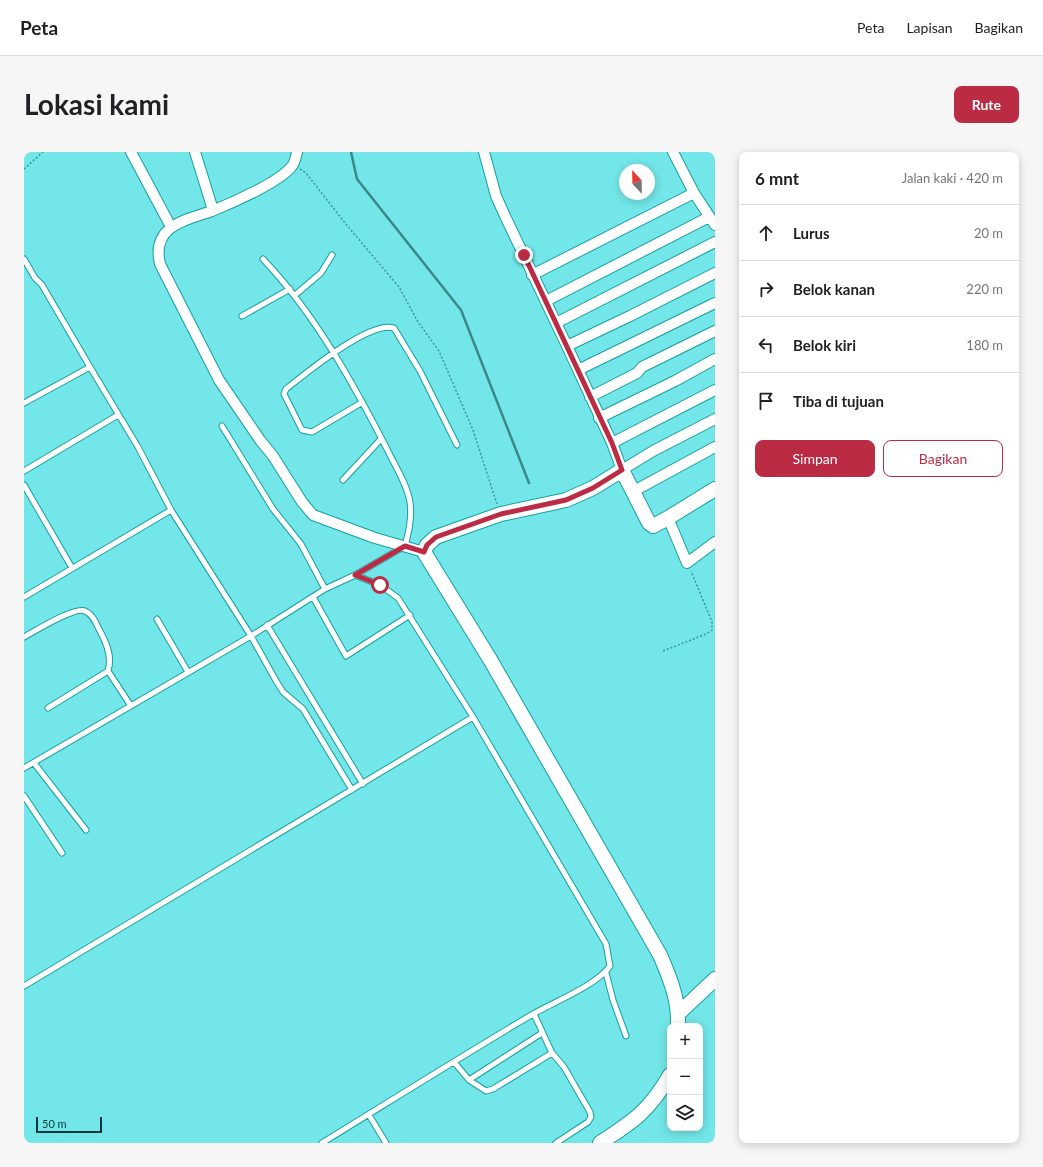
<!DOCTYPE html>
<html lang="id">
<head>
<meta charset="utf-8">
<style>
	:root { --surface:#fff; --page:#f6f6f6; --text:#202124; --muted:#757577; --line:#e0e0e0; --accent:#bc2b44 }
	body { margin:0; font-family:Lato,sans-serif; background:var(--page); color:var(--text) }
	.controls { position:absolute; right:12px; bottom:12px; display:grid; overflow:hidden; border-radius:8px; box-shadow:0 2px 10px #0003 }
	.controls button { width:36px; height:36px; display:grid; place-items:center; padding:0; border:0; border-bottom:1px solid var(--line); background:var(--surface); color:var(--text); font:20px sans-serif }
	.compass { position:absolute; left:595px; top:12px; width:36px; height:36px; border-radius:50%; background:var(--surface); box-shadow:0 2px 10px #0003; rotate:338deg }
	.scale { position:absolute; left:12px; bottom:10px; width:66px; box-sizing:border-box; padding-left:4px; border:2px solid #01393a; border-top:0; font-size:11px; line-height:14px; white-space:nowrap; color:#01393a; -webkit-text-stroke:3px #72e6e8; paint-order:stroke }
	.stop { position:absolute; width:12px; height:12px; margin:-9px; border:3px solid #bc2b44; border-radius:50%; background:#fff }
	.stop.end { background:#bc2b44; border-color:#fff; box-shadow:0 1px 4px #0008 }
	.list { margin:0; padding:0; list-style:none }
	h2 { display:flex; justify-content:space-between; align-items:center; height:52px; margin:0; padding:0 16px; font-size:17px }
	h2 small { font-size:13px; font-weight:400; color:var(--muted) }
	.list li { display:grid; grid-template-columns:26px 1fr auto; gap:12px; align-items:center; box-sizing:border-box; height:56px; padding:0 16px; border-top:1px solid var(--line) }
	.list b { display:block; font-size:15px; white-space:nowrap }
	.list em { font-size:13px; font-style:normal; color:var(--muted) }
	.actions { display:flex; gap:8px; padding:12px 16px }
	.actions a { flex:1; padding:9px 0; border:1px solid var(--accent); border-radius:8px; text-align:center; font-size:14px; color:var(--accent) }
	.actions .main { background:var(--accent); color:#fff }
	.icon { flex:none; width:22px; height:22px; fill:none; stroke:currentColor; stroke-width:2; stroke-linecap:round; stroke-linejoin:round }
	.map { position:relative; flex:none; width:691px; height:991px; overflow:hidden; border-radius:8px }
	header { display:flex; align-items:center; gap:24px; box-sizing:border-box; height:56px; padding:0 20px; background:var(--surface); border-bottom:1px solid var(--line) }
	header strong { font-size:19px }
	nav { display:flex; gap:22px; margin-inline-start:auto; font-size:14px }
	.intro { display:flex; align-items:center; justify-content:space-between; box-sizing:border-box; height:96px; padding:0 24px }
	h1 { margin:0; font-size:28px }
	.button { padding:10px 18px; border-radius:8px; background:var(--accent); color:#fff; font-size:14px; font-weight:700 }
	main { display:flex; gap:24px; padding:0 24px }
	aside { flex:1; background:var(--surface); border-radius:8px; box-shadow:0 2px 10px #0003 }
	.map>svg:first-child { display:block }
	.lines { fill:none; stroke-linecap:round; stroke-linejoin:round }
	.stream { stroke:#3c8889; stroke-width:2.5 }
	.lane-casing { stroke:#169fa1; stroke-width:7 }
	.street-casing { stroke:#169fa1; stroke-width:12 }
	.secondary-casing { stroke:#169fa1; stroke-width:16 }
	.path { stroke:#3d9597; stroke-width:1.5; stroke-dasharray:2 2; stroke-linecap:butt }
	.lane { stroke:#fff; stroke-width:5 }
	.street { stroke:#fff; stroke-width:10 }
	.secondary { stroke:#fff; stroke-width:14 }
	.route { stroke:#bc2b44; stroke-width:5 }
</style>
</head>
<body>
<header>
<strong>Peta</strong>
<nav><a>Peta</a><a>Lapisan</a><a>Bagikan</a></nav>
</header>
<div class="intro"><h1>Lokasi kami</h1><a class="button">Rute</a></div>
<main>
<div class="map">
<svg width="691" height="991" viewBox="0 0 691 991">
	<rect width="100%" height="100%" fill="#72e6e8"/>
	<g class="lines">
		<path class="stream" d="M 327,0 L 333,27 L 437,158 L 505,331"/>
		<g class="lane-casing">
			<path id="lane" d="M 0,107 L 11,126 L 18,133 L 66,215
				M 239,107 C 291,162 329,231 363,297 C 371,314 383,332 386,350 C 388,366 385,379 381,394 L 331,423
				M 271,143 L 297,121 L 308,103
				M 218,164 L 266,137
				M 0,251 L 66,215 L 114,295 L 147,358
				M 337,251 L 288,280 L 278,278 L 260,242 L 262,237 C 282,221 346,168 370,176 L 396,219 L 433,293
				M 198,274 L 249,357 L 277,392 L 301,437
				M 0,319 L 94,263
				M 319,328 L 357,287
				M 0,333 L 48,416
				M 0,445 L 147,358 L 227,484 L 251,527 L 259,540 L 279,557 L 328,638
				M 289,445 L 322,504 L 386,463
				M 133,467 L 164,520
				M 243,473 L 339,632
				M 0,485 C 11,479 51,454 61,459 C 70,463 73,474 77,481 C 84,494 88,506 84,519 L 107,554
				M 24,556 L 84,519
				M 10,611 L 62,678
				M 0,616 L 227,484 L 301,437 L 331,423 L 356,433 L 374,446 L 449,565 L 582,792 L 586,814 C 573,833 530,850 509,862 C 438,904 368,948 298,991
				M 0,644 L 38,701
				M 582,821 L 589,848 L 602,884
				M 0,834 L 449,565
				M 510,862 L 528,901 L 540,915 L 566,960 L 567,965 L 564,970 L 532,991
				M 430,910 L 445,928 L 462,939 L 469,937 L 528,901
				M 445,928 L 518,881
				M 345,963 L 362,991"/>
		</g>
		<g class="street-casing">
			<path id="street" d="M 107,0 L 147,75
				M 171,0 L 189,58
				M 273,0 C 272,4 271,11 268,14 C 256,30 208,51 188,59 C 161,68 127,74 136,112 L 195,228 L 236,288 L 249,304 L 278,350 L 289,363 L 351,386 L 400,400
				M 460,0 L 472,44 L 481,64 L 543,194 L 588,291 L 598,318 L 629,299 L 691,267
				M 649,0 L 670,41 L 691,73
				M 508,123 L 670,41
				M 522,149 L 685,65
				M 532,171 L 691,90
				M 543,194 L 606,164 L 691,121
				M 554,218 L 691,151
				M 566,245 L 613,221 L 618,215 L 691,179
				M 575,266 L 651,229 L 691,207
				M 588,291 L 691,238
				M 610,339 L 691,295
				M 644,366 L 663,411 L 691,390"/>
		</g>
		<g class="secondary-casing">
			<path id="secondary" d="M 655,861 L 691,827
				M 654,874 C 655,848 646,826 636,803 L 467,509 L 400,400 L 403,393 L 412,385 L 477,362 L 542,348 L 569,336 L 598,318 L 625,371 L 629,374 L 644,366 L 691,337
				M 576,991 C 610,969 625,959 646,923"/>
		</g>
		<path class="path" d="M 0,17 L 19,0
			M 276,17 L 282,21 L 321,71 L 364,122 L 375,135 L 394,170 L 415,199 L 449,278 L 473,352
			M 639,499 L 682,482 L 688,478 L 688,470 L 667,419"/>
		<use href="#lane" class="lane"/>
		<use href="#street" class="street"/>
		<use href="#secondary" class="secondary"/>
	</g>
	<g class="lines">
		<path class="route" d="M 356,433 L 331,423 L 381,394 L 400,400 L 403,393 L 412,385 L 477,362 L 542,348 L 569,336 L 598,318 L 588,291 L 500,103"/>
	</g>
</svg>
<div class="controls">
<button>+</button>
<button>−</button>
<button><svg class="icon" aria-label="layers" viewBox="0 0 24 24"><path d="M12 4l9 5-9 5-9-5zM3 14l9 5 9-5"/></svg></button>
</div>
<svg class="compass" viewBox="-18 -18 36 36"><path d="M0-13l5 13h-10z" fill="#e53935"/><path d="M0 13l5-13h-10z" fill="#757577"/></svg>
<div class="scale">50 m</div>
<div class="stop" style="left:356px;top:433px"></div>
<div class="stop end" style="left:500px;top:103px"></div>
</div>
<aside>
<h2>6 mnt<small>Jalan kaki · 420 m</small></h2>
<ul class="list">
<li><svg class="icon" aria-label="ahead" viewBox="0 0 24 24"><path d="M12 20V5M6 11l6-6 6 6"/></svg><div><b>Lurus</b></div><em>20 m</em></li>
<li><svg class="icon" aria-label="right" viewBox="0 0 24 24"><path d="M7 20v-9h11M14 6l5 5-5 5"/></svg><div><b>Belok kanan</b></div><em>220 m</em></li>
<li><svg class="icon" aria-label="left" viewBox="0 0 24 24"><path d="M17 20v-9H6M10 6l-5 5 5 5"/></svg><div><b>Belok kiri</b></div><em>180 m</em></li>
<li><svg class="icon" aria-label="arrive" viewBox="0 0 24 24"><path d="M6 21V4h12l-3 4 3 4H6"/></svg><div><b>Tiba di tujuan</b></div></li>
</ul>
<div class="actions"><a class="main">Simpan</a><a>Bagikan</a></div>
</aside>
</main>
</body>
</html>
